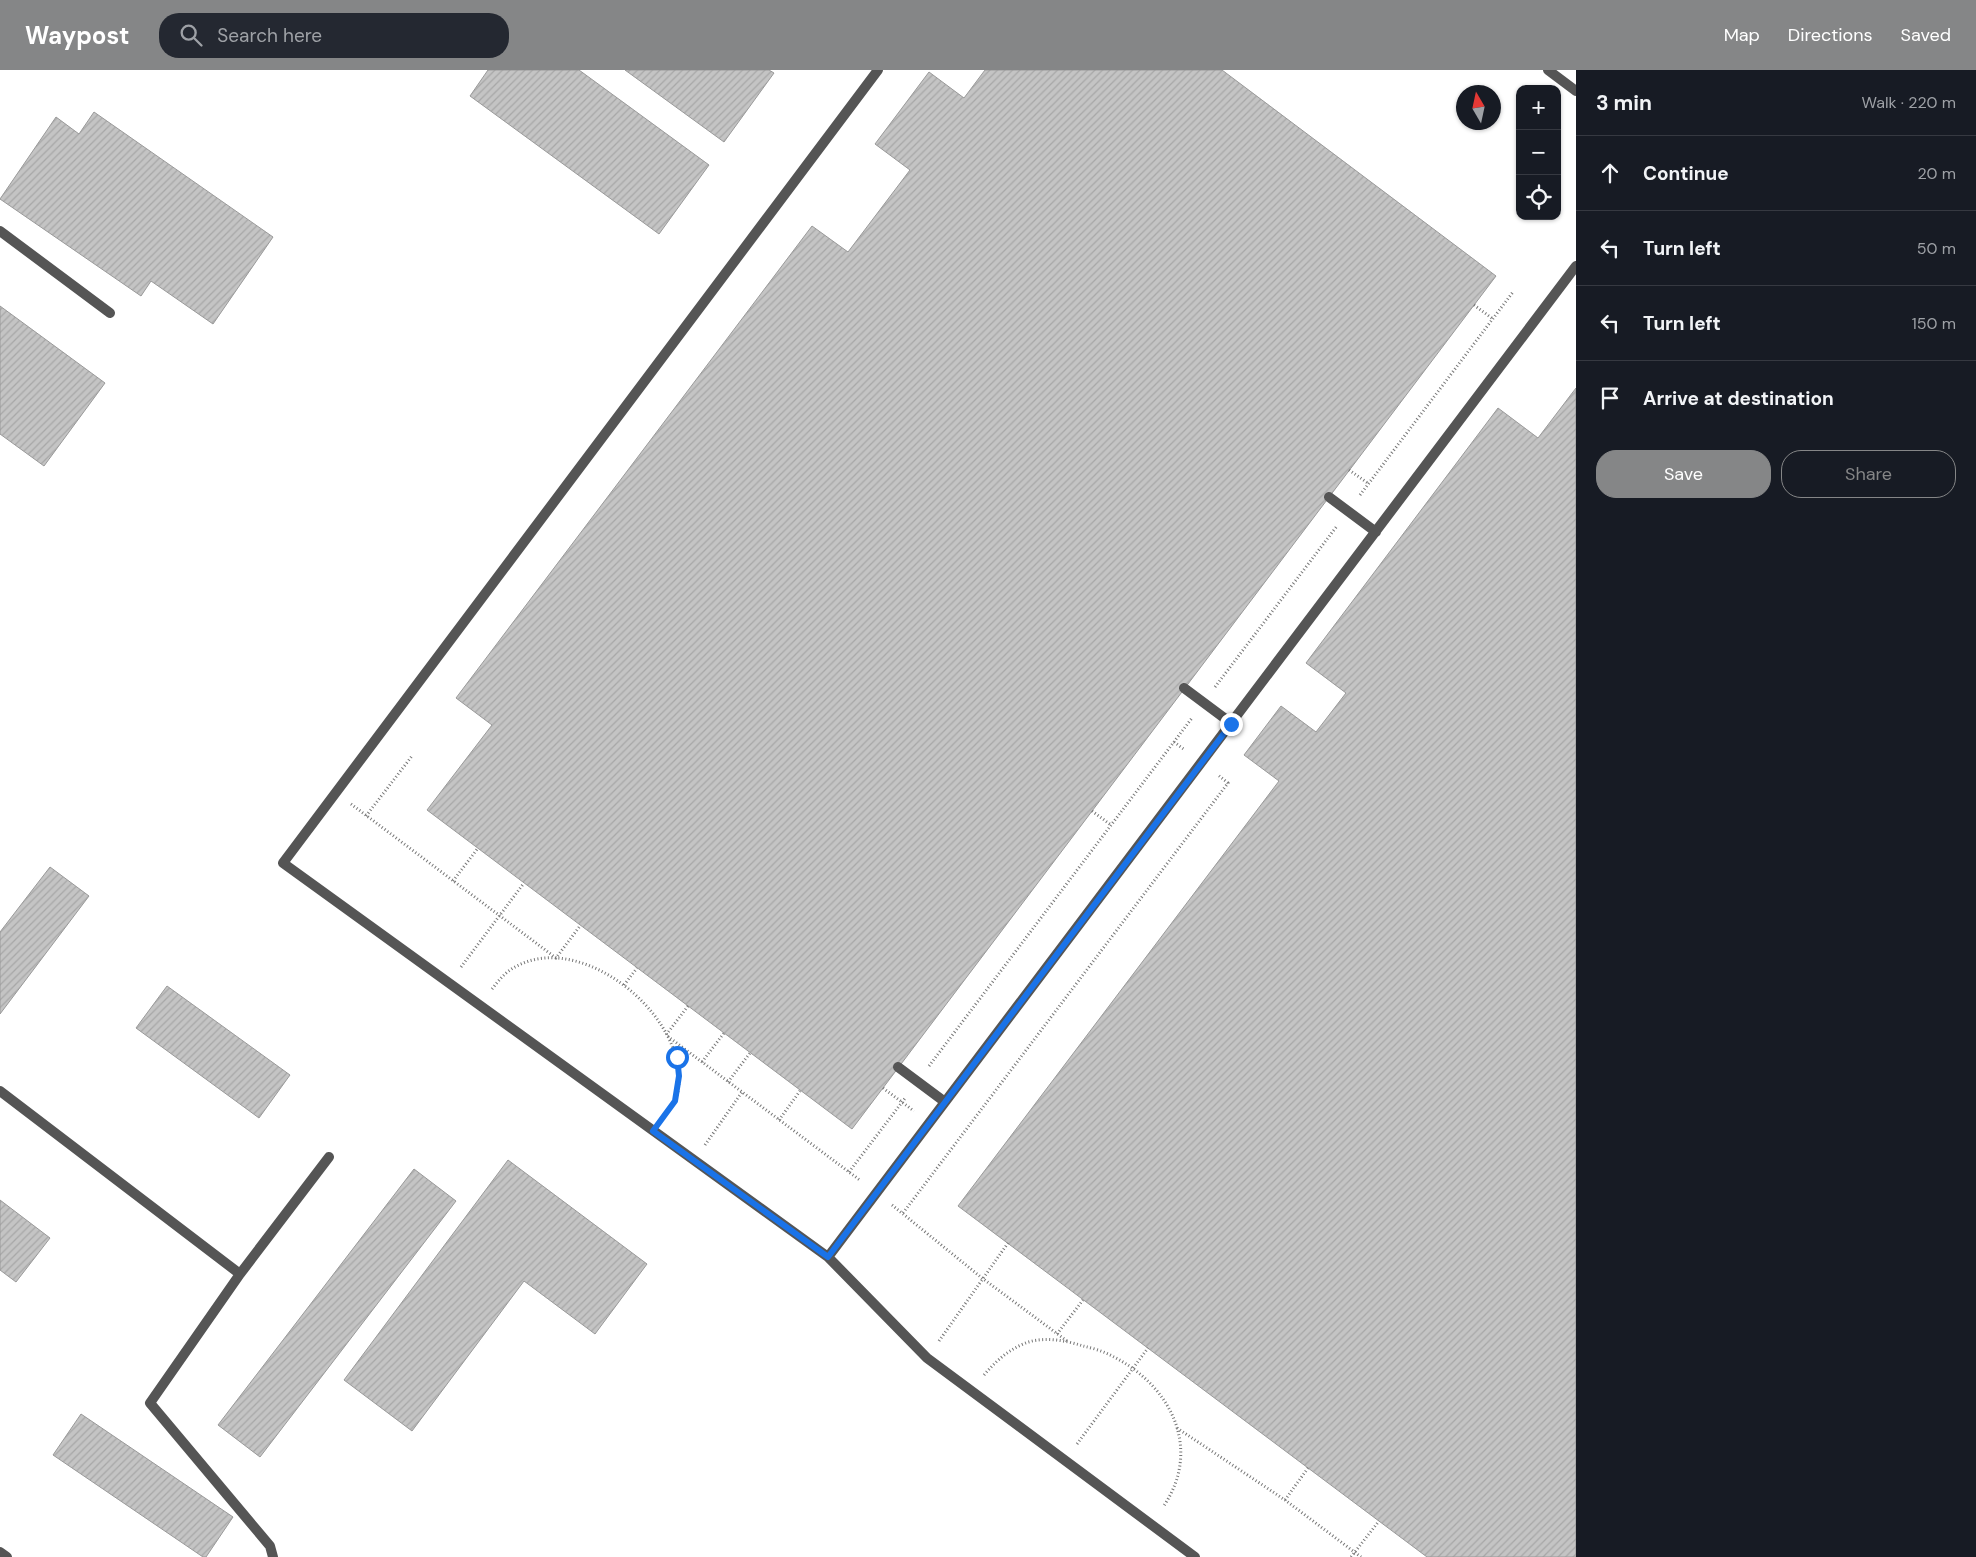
<!DOCTYPE html>
<html lang="en">
<head>
<meta charset="utf-8">
<style>
	:root { --surface:#171b24; --page:#242831; --text:#f1f3f6; --muted:#9ea1a6; --line:#363941; --accent:#858687 }
	body { margin:0; font-family:"DM Sans",sans-serif; background:var(--page); color:var(--text) }
	.controls { position:absolute; right:15px; top:15px; display:grid; overflow:hidden; border-radius:10px; box-shadow:0 1px 4px #0004 }
	.controls button { width:45px; height:45px; display:grid; place-items:center; padding:0; border:0; border-bottom:1px solid var(--line); background:var(--surface); color:var(--text); font:25px sans-serif }
	.compass { position:absolute; left:1456px; top:15px; width:45px; height:45px; border-radius:50%; background:var(--surface); box-shadow:0 1px 4px #0004; rotate:351deg }
	.stop { position:absolute; width:15px; height:15px; margin:-11px; border:4px solid #1a73e8; border-radius:50%; background:#fff }
	.stop.end { background:#1a73e8; border-color:#fff; box-shadow:0 1px 5px #0008 }
	.list { margin:0; padding:0; list-style:none }
	h2 { display:flex; justify-content:space-between; align-items:center; height:65px; margin:0; padding:0 20px; font-size:21px }
	h2 small { font-size:16px; font-weight:400; color:var(--muted) }
	.list li { display:grid; grid-template-columns:32px 1fr auto; gap:15px; align-items:center; box-sizing:border-box; height:75px; padding:0 20px; border-top:1px solid var(--line) }
	.list b { display:block; font-size:19px; white-space:nowrap }
	.list em { font-size:16px; font-style:normal; color:var(--muted) }
	.actions { display:flex; gap:10px; padding:15px 20px }
	.actions a { flex:1; padding:11px 0; border:1px solid var(--accent); border-radius:20px; text-align:center; font-size:18px; color:var(--accent) }
	.actions .main { background:var(--accent); color:#fff }
	.icon { flex:none; width:28px; height:28px; fill:none; stroke:currentColor; stroke-width:2; stroke-linecap:round; stroke-linejoin:round }
	.map { position:relative; flex:none; width:1576px; height:1487px; overflow:hidden }
	header { display:flex; align-items:center; gap:30px; box-sizing:border-box; height:70px; padding:0 25px; background:var(--accent); color:#fff }
	header strong { font-size:24px }
	nav { display:flex; gap:28px; margin-inline-start:auto; font-size:18px }
	.search { width:350px; height:45px; background:var(--page); display:flex; align-items:center; gap:12px; box-sizing:border-box; padding:0 18px; border-radius:20px; color:var(--muted); font-size:19px }
	main { display:flex }
	aside { flex:1; background:var(--surface) }
	.map>svg:first-child { display:block }
	.building { fill:url(#building-hatch); stroke:#999 }
	.lines { fill:none; stroke-linecap:round; stroke-linejoin:round }
	.path { stroke:#777; stroke-width:3; stroke-dasharray:1 2.5; stroke-linecap:butt }
	.lane { stroke:#555; stroke-width:10 }
	.route { stroke:#1a73e8; stroke-width:6 }
</style>
</head>
<body>
<header>
<strong>Waypost</strong>
<div class="search"><svg class="icon" aria-label="search" viewBox="0 0 24 24"><circle cx="10" cy="10" r="6"/><path d="M15 15l6 6"/></svg>Search here</div>
<nav><a>Map</a><a>Directions</a><a>Saved</a></nav>
</header>
<main>
<div class="map">
<svg width="1576" height="1487" viewBox="0 0 1576 1487">
	<defs>
		<pattern id="building-hatch" width="6" height="6" patternUnits="userSpaceOnUse" patternTransform="scale(1.25)"><rect width="6" height="6" fill="#c4c4c4"/><path d="M-1 1l2-2M0 6l6-6M5 7l2-2" fill="none" stroke="#a7a7a7"/></pattern>
	</defs>
	<rect width="100%" height="100%" fill="#fff"/>
	<path class="building" d="M 488,0 L 579,0 L 709,95 L 659,164 L 470,26 Z
		M 625,0 L 769,0 L 774,3 L 724,72 Z
		M 985,0 L 1222,0 L 1496,206 L 852,1059 L 427,740 L 492,655 L 456,628 L 812,156 L 848,182 L 910,100 L 875,74 L 929,2 L 964,28 Z
		M 94,42 L 273,167 L 213,254 L 151,211 L 141,226 L 0,129 L 56,47 L 79,64 Z
		M 0,236 L 105,313 L 44,396 L 0,364 Z
		M 1576,318 L 1576,1487 L 1427,1487 L 958,1136 L 1279,711 L 1244,685 L 1281,636 L 1316,662 L 1346,623 L 1306,593 L 1498,338 L 1538,368 Z
		M 50,797 L 89,826 L 0,944 L 0,862 Z
		M 167,916 L 290,1005 L 259,1048 L 136,958 Z
		M 508,1090 L 647,1194 L 595,1264 L 524,1211 L 412,1361 L 344,1310 Z
		M 414,1099 L 456,1131 L 260,1387 L 218,1355 Z
		M 0,1130 L 50,1168 L 16,1212 L 0,1200 Z
		M 81,1344 L 233,1447 L 206,1487 L 203,1487 L 53,1385 Z"/>
	<g class="lines">
		<path class="path" d="M 1474,235 L 1493,249
			M 1349,400 L 1369,414
			M 1360,425 L 1513,222
			M 1215,617 L 1337,456
			M 1174,672 L 1185,680
			M 351,734 L 556,888 L 580,856
			M 1092,741 L 1111,755
			M 366,746 L 412,686
			M 453,811 L 478,778
			M 461,897 L 524,813
			M 624,915 L 637,898
			M 492,919 C 499,910 506,901 517,896 C 586,859 699,955 676,1030 C 674,1035 668,1040 665,1045
			M 688,936 L 666,965 L 861,1111
			M 702,992 L 724,963
			M 929,996 L 1192,648
			M 728,1012 L 750,983
			M 883,1018 L 914,1041
			M 779,1050 L 800,1021
			M 705,1075 L 742,1022
			M 849,1102 L 906,1027
			M 892,1135 L 982,1208 L 1067,1271
			M 903,1143 L 1228,713 L 1218,705
			M 1057,1264 L 1083,1230
			M 939,1271 L 1008,1173
			M 984,1305 C 995,1292 1007,1281 1023,1274 C 1041,1266 1065,1270 1083,1276 C 1092,1278 1103,1281 1112,1286 C 1171,1315 1203,1379 1163,1437
			M 1177,1358 L 1285,1430 L 1361,1487
			M 1077,1374 L 1148,1278
			M 1285,1430 L 1308,1398
			M 1351,1487 L 1379,1451"/>
		<path class="lane" d="M 878,0 L 283,793 L 828,1187 L 927,1288 L 1195,1487
			M 1548,0 L 1576,21
			M 0,161 L 110,243
			M 1329,427 L 1376,462
			M 1184,618 L 1231,653
			M 898,997 L 945,1032
			M 0,1021 L 240,1204
			M 828,1187 L 1576,196
			M 0,1482 L 7,1487
			M 273,1487 L 270,1476 L 150,1333 L 240,1204 L 329,1087"/>
	</g>
	<g class="lines">
		<path class="route" d="M 677,987 L 679,1006 L 675,1031 L 653,1061 L 828,1187 L 1231,654"/>
	</g>
</svg>
<div class="controls">
<button>+</button>
<button>−</button>
<button><svg class="icon" aria-label="locate" viewBox="0 0 24 24"><circle cx="12" cy="12" r="6"/><path d="M12 2v4M12 18v4M2 12h4M18 12h4"/></svg></button>
</div>
<svg class="compass" viewBox="-18 -18 36 36"><path d="M0-13l5 13h-10z" fill="#e53935"/><path d="M0 13l5-13h-10z" fill="#9ea1a6"/></svg>
<div class="stop" style="left:677px;top:987px"></div>
<div class="stop end" style="left:1231px;top:654px"></div>
</div>
<aside>
<h2>3 min<small>Walk · 220 m</small></h2>
<ul class="list">
<li><svg class="icon" aria-label="ahead" viewBox="0 0 24 24"><path d="M12 20V5M6 11l6-6 6 6"/></svg><div><b>Continue</b></div><em>20 m</em></li>
<li><svg class="icon" aria-label="left" viewBox="0 0 24 24"><path d="M17 20v-9H6M10 6l-5 5 5 5"/></svg><div><b>Turn left</b></div><em>50 m</em></li>
<li><svg class="icon" aria-label="left" viewBox="0 0 24 24"><path d="M17 20v-9H6M10 6l-5 5 5 5"/></svg><div><b>Turn left</b></div><em>150 m</em></li>
<li><svg class="icon" aria-label="arrive" viewBox="0 0 24 24"><path d="M6 21V4h12l-3 4 3 4H6"/></svg><div><b>Arrive at destination</b></div></li>
</ul>
<div class="actions"><a class="main">Save</a><a>Share</a></div>
</aside>
</main>
</body>
</html>
